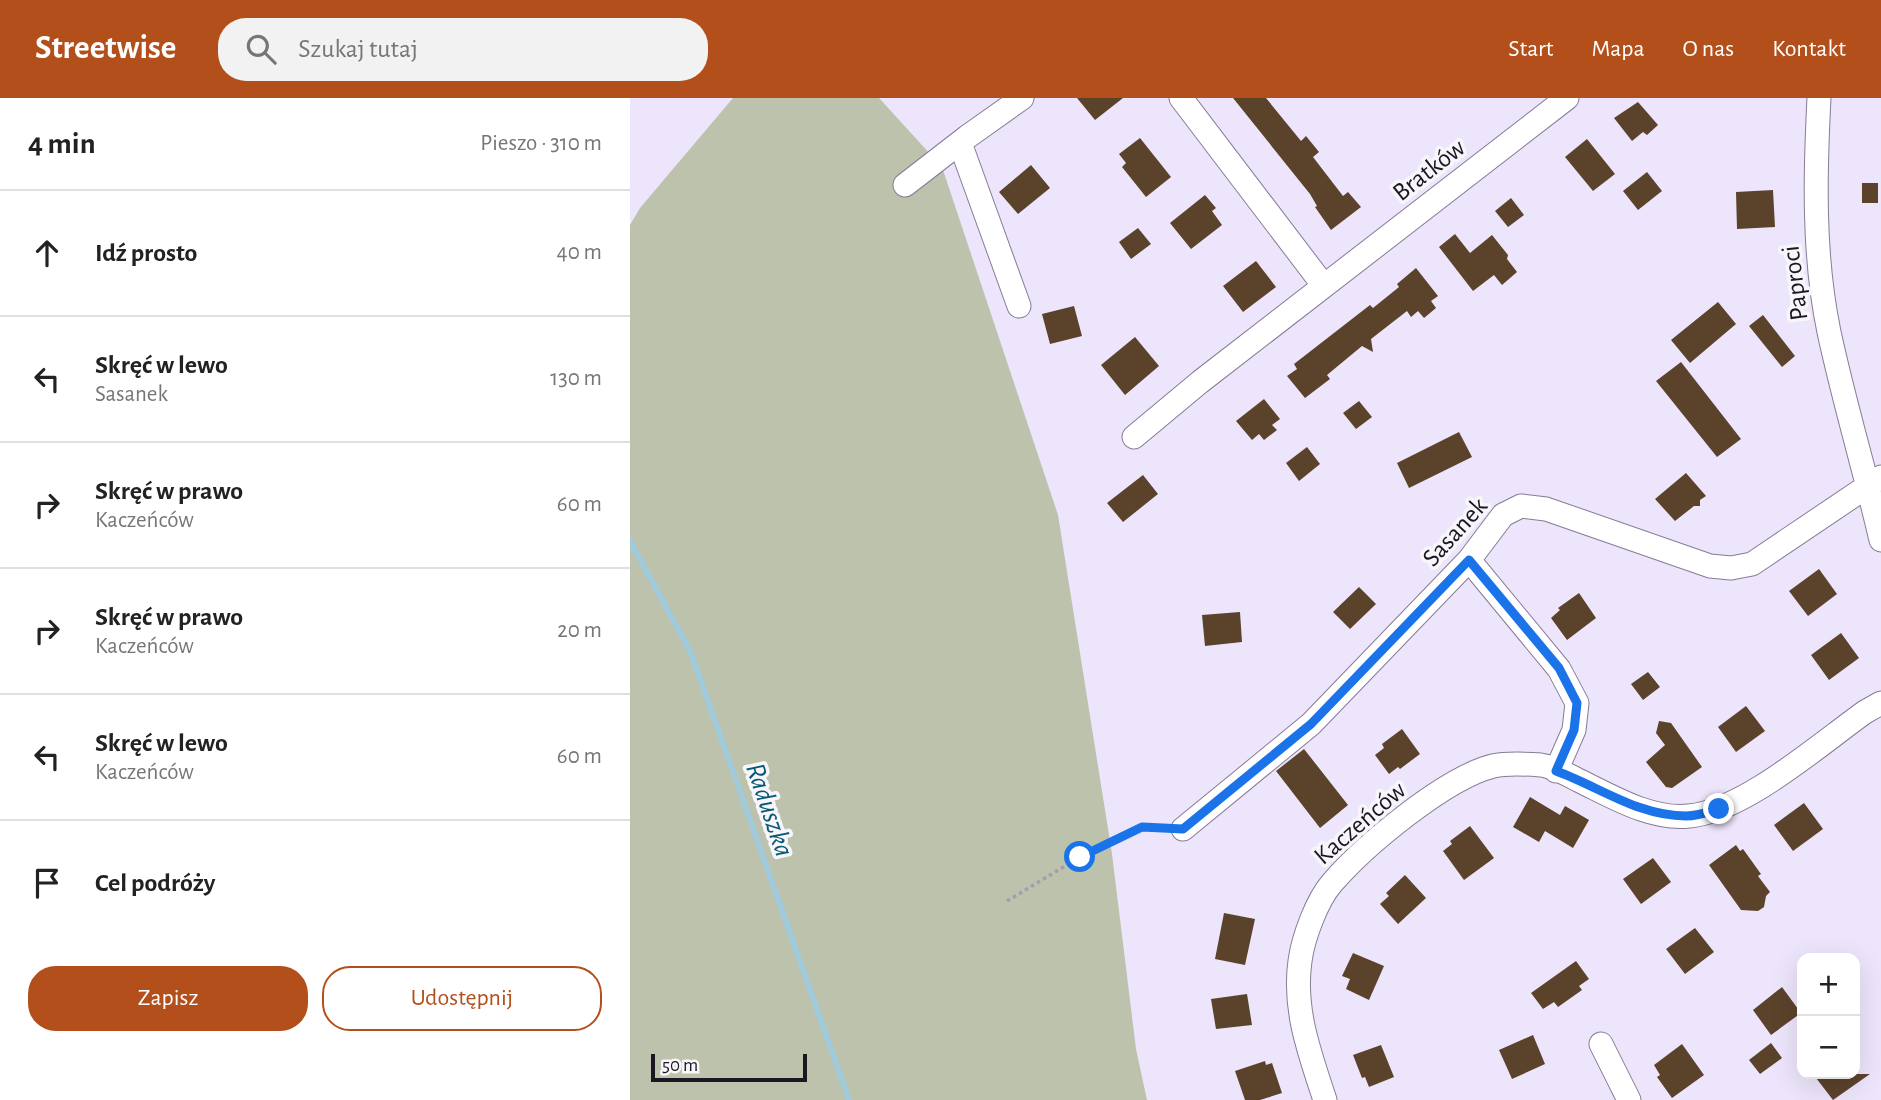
<!DOCTYPE html>
<html lang="pl">
<head>
<meta charset="utf-8">
<style>
	:root { --surface:#fff; --page:#f2f2f2; --text:#222; --muted:#767676; --line:#e0e0e0; --accent:#b34f1b }
	body { margin:0; font-family:"Alegreya Sans",sans-serif; background:var(--page); color:var(--text) }
	.controls { position:absolute; right:21px; bottom:21px; display:grid; overflow:hidden; border-radius:14px; box-shadow:0 7px 28px #0002 }
	.controls button { width:63px; height:63px; display:grid; place-items:center; padding:0; border:0; border-bottom:2px solid var(--line); background:var(--surface); color:var(--text); font:35px sans-serif }
	.scale { position:absolute; left:21px; bottom:18px; width:156px; box-sizing:border-box; padding-left:7px; border:4px solid #1b1721; border-top:0; font-size:19px; line-height:24px; white-space:nowrap; color:#1b1721; -webkit-text-stroke:5px #f8f6fb; paint-order:stroke }
	.stop { position:absolute; width:21px; height:21px; margin:-16px; border:5px solid #1a73e8; border-radius:50%; background:#fff }
	.stop.end { background:#1a73e8; border-color:#fff; box-shadow:0 2px 7px #0008 }
	.list { margin:0; padding:0; list-style:none }
	h2 { display:flex; justify-content:space-between; align-items:center; height:91px; margin:0; padding:0 28px; font-size:30px }
	h2 small { font-size:23px; font-weight:400; color:var(--muted) }
	.list li { display:grid; grid-template-columns:46px 1fr auto; gap:21px; align-items:center; box-sizing:border-box; height:126px; padding:0 28px; border-top:2px solid var(--line) }
	.list b { display:block; font-size:26px; white-space:nowrap }
	.list p { margin:0; font-size:23px; white-space:nowrap; color:var(--muted) }
	.list em { font-size:23px; font-style:normal; color:var(--muted) }
	.actions { display:flex; gap:14px; padding:21px 28px }
	.actions a { flex:1; padding:16px 0; border:2px solid var(--accent); border-radius:28px; text-align:center; font-size:24px; color:var(--accent) }
	.actions .main { background:var(--accent); color:#fff }
	.icon { flex:none; width:38px; height:38px; fill:none; stroke:currentColor; stroke-width:2; stroke-linecap:round; stroke-linejoin:round }
	.map { position:relative; flex:none; width:1251px; height:1002px; overflow:hidden }
	header { display:flex; align-items:center; gap:42px; box-sizing:border-box; height:98px; padding:0 35px; background:var(--accent); color:#fff }
	header strong { font-size:33px }
	nav { display:flex; gap:38px; margin-inline-start:auto; font-size:24px }
	.search { width:490px; height:63px; background:var(--page); display:flex; align-items:center; gap:18px; box-sizing:border-box; padding:0 24px; border-radius:28px; color:var(--muted); font-size:26px }
	main { display:flex }
	aside { flex:1; background:var(--surface) }
	.map>svg:first-child { display:block }
	.green { fill:#bcc2ac }
	.lines { fill:none; stroke-linecap:round; stroke-linejoin:round }
	.stream { stroke:#a1cbdb; stroke-width:6 }
	.building { fill:#5b422b }
	.minor-casing { stroke:#867c95; stroke-width:25 }
	.path { stroke:#a39dae; stroke-width:3.5; stroke-dasharray:3.5 3.5; stroke-linecap:butt }
	.minor { stroke:#fff; stroke-width:23 }
	.route { stroke:#1a73e8; stroke-width:9 }
	.labels { text-anchor:middle; dominant-baseline:central; stroke-width:7; stroke-linejoin:round; paint-order:stroke }
	.street-label { font-size:26px; fill:#1b1721; stroke:#f8f6fb }
	.water-label { font-size:28px; font-style:italic; fill:#065b72; stroke:#f8f6fb }
</style>
</head>
<body>
<header>
<strong>Streetwise</strong>
<div class="search"><svg class="icon" aria-label="search" viewBox="0 0 24 24"><circle cx="10" cy="10" r="6"/><path d="M15 15l6 6"/></svg>Szukaj tutaj</div>
<nav><a>Start</a><a>Mapa</a><a>O nas</a><a>Kontakt</a></nav>
</header>
<main>
<aside>
<h2>4 min<small>Pieszo · 310 m</small></h2>
<ul class="list">
<li><svg class="icon" aria-label="ahead" viewBox="0 0 24 24"><path d="M12 20V5M6 11l6-6 6 6"/></svg><div><b>Idź prosto</b></div><em>40 m</em></li>
<li><svg class="icon" aria-label="left" viewBox="0 0 24 24"><path d="M17 20v-9H6M10 6l-5 5 5 5"/></svg><div><b>Skręć w lewo</b><p>Sasanek</p></div><em>130 m</em></li>
<li><svg class="icon" aria-label="right" viewBox="0 0 24 24"><path d="M7 20v-9h11M14 6l5 5-5 5"/></svg><div><b>Skręć w prawo</b><p>Kaczeńców</p></div><em>60 m</em></li>
<li><svg class="icon" aria-label="right" viewBox="0 0 24 24"><path d="M7 20v-9h11M14 6l5 5-5 5"/></svg><div><b>Skręć w prawo</b><p>Kaczeńców</p></div><em>20 m</em></li>
<li><svg class="icon" aria-label="left" viewBox="0 0 24 24"><path d="M17 20v-9H6M10 6l-5 5 5 5"/></svg><div><b>Skręć w lewo</b><p>Kaczeńców</p></div><em>60 m</em></li>
<li><svg class="icon" aria-label="arrive" viewBox="0 0 24 24"><path d="M6 21V4h12l-3 4 3 4H6"/></svg><div><b>Cel podróży</b></div></li>
</ul>
<div class="actions"><a class="main">Zapisz</a><a>Udostępnij</a></div>
</aside>
<div class="map">
<svg width="1251" height="1002" viewBox="0 0 1251 1002">
	<rect width="100%" height="100%" fill="#ede5fb"/>
	<path class="green" d="M 103,0 L 249,0 L 312,69 L 428,417 L 482,756 L 506,951 L 517,1002 L 0,1002 L 0,127 L 10,110 Z"/>
	<g class="lines">
		<path class="stream" d="M 0,443 L 61,555 L 219,1002"/>
	</g>
	<path class="building" d="M 447,0 L 493,0 L 465,22 Z
		M 603,0 L 636,0 L 671,43 L 676,38 L 689,54 L 683,59 L 713,98 L 718,94 L 731,109 L 701,132 L 685,109 L 687,108 L 680,96 Z
		M 1008,4 L 1028,27 L 1017,37 L 1013,34 L 1002,43 L 984,20 Z
		M 510,40 L 541,79 L 516,99 L 492,69 L 496,65 L 489,56 Z
		M 957,41 L 985,76 L 963,93 L 935,59 Z
		M 401,67 L 420,90 L 388,116 L 369,94 Z
		M 1017,74 L 1032,93 L 1008,112 L 993,93 Z
		M 1232,85 L 1248,85 L 1248,105 L 1232,105 Z
		M 1143,92 L 1145,129 L 1107,131 L 1106,94 Z
		M 575,97 L 586,110 L 582,113 L 592,127 L 561,151 L 540,125 Z
		M 881,100 L 894,117 L 878,129 L 865,113 Z
		M 508,130 L 521,146 L 501,161 L 489,144 Z
		M 825,136 L 840,155 L 862,137 L 878,157 L 877,161 L 887,174 L 872,187 L 864,177 L 843,193 L 809,149 Z
		M 626,163 L 646,189 L 613,214 L 593,188 Z
		M 786,170 L 808,198 L 801,203 L 806,210 L 794,220 L 788,213 L 781,219 L 777,213 L 741,241 L 743,254 L 732,248 L 697,277 L 700,281 L 675,300 L 657,278 L 667,271 L 664,266 L 740,207 L 743,210 L 769,189 L 767,186 Z
		M 1088,204 L 1106,226 L 1060,265 L 1041,242 Z
		M 444,208 L 452,238 L 420,246 L 412,216 Z
		M 1133,217 L 1165,258 L 1152,269 L 1119,228 Z
		M 505,239 L 529,268 L 495,297 L 471,267 Z
		M 1051,264 L 1111,341 L 1087,359 L 1026,283 Z
		M 634,301 L 650,321 L 642,327 L 647,332 L 634,342 L 629,336 L 622,342 L 606,323 Z
		M 729,303 L 742,319 L 726,331 L 713,315 Z
		M 829,334 L 842,359 L 779,390 L 767,365 Z
		M 677,349 L 690,366 L 669,383 L 656,365 Z
		M 1056,375 L 1076,398 L 1070,402 L 1070,408 L 1064,408 L 1045,423 L 1025,401 Z
		M 513,377 L 528,396 L 493,424 L 477,405 Z
		M 1189,471 L 1207,496 L 1178,518 L 1159,493 Z
		M 729,489 L 746,506 L 720,531 L 703,514 Z
		M 949,495 L 966,520 L 937,542 L 921,520 L 930,512 L 928,510 Z
		M 610,514 L 612,544 L 575,548 L 572,517 Z
		M 1211,535 L 1229,560 L 1199,582 L 1181,557 Z
		M 1018,574 L 1030,589 L 1013,602 L 1001,586 Z
		M 1116,608 L 1135,633 L 1106,654 L 1088,629 Z
		M 1029,623 L 1041,625 L 1072,669 L 1042,690 L 1036,689 L 1016,664 L 1035,647 L 1026,635 Z
		M 772,631 L 790,656 L 770,671 L 768,669 L 759,676 L 745,657 L 754,650 L 752,646 Z
		M 674,651 L 718,707 L 690,730 L 646,673 Z
		M 900,699 L 930,717 L 935,708 L 959,722 L 943,750 L 915,733 L 909,744 L 883,729 Z
		M 1174,705 L 1193,731 L 1163,753 L 1144,727 Z
		M 840,728 L 864,760 L 834,782 L 813,753 L 822,746 L 820,743 Z
		M 1106,747 L 1110,753 L 1113,751 L 1131,776 L 1128,778 L 1140,794 L 1136,798 L 1134,809 L 1128,813 L 1111,812 L 1079,767 Z
		M 1023,760 L 1041,784 L 1011,806 L 993,781 Z
		M 775,777 L 796,800 L 768,826 L 750,806 L 759,798 L 756,795 Z
		M 594,815 L 625,821 L 615,867 L 585,861 Z
		M 1065,830 L 1084,854 L 1055,876 L 1036,851 Z
		M 723,855 L 754,868 L 739,902 L 716,891 L 720,881 L 712,878 Z
		M 946,863 L 959,881 L 949,888 L 952,892 L 928,909 L 924,904 L 913,911 L 901,895 Z
		M 1152,889 L 1171,915 L 1141,937 L 1123,912 Z
		M 617,896 L 622,927 L 586,931 L 581,901 Z
		M 903,937 L 915,966 L 882,981 L 869,952 Z
		M 1141,945 L 1152,960 L 1130,976 L 1119,962 Z
		M 1052,946 L 1074,977 L 1042,1000 L 1027,979 L 1030,977 L 1024,967 Z
		M 751,947 L 764,979 L 739,989 L 735,979 L 732,980 L 723,957 Z
		M 635,963 L 636,967 L 642,965 L 652,995 L 630,1002 L 615,1002 L 605,973 Z
		M 1183,976 L 1240,976 L 1203,1002 Z"/>
	<g class="lines">
		<g class="minor-casing">
			<path id="minor" d="M 551,0 L 694,188
				M 1189,0 C 1185,78 1183,157 1199,234 C 1214,304 1235,373 1251,442
				M 330,45 L 389,208
				M 275,87 L 337,39 L 392,0
				M 504,339 L 570,284 L 937,0
				M 839,462 L 929,571 L 947,605 L 944,632 L 926,673
				M 553,731 L 681,626 L 839,462 L 873,417 L 891,408 L 916,411 L 1080,468 L 1101,470 L 1122,466 L 1251,379
				M 971,946 L 999,1002
				M 695,1002 C 680,956 663,912 670,863 C 673,840 687,802 702,785 C 734,748 815,680 863,668 C 876,665 897,666 911,667 C 924,669 938,677 950,683 C 983,699 1021,722 1059,718 C 1114,713 1190,646 1235,614 L 1251,605"/>
		</g>
		<path class="path" d="M 377,803 L 450,759 L 512,729 L 533,730"/>
		<use href="#minor" class="minor"/>
	</g>
	<g class="lines">
		<path class="route" d="M 450,759 L 512,729 L 553,731 L 681,626 L 839,462 L 929,570 L 947,605 L 944,632 L 926,673 C 970,689 1008,718 1056,718 C 1067,718 1079,714 1089,711"/>
	</g>
	<g class="labels">
		<g class="street-label">
			<text transform="translate(799 72) rotate(-38)">Bratków</text>
			<text transform="translate(1165 185) rotate(-97)">Paproci</text>
			<text transform="translate(825 434) rotate(-48)">Sasanek</text>
			<text transform="translate(730 725) rotate(-41)">Kaczeńców</text>
		</g>
		<g class="water-label">
			<text transform="translate(139 712) rotate(71)">Raduszka</text>
		</g>
	</g>
</svg>
<div class="controls">
<button>+</button>
<button>−</button>
</div>
<div class="scale">50 m</div>
<div class="stop" style="left:450px;top:759px"></div>
<div class="stop end" style="left:1089px;top:711px"></div>
</div>
</main>
</body>
</html>
